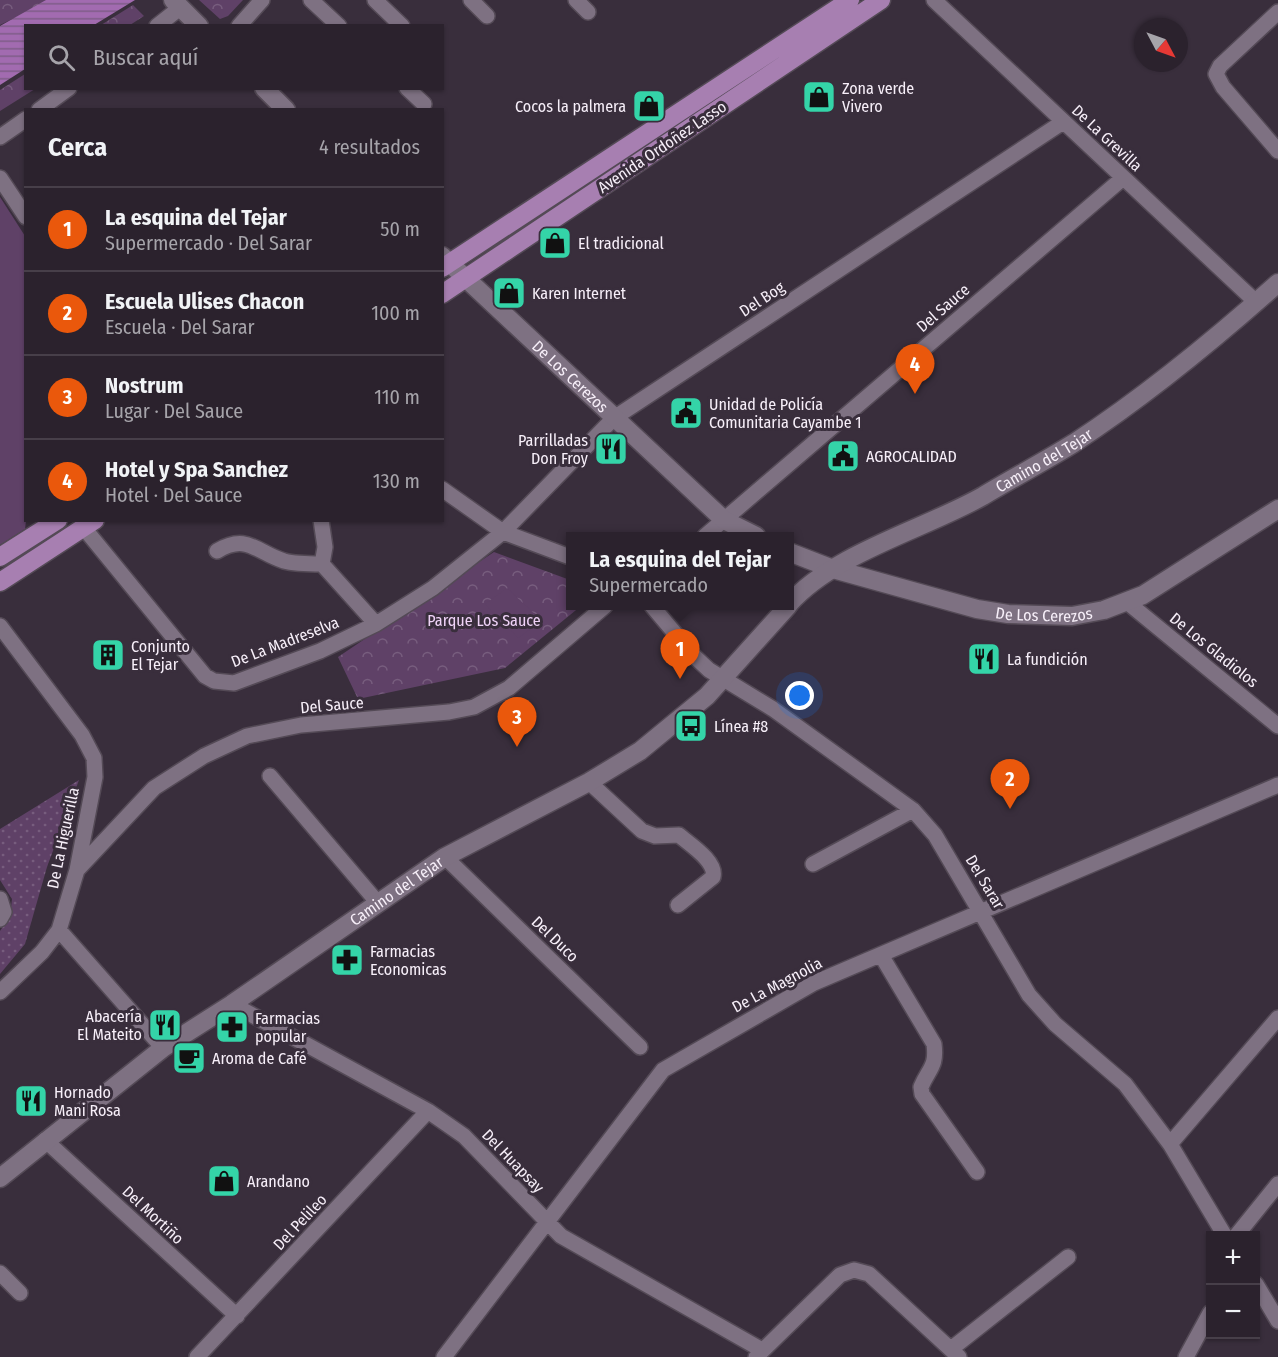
<!DOCTYPE html>
<html lang="es">
<head>
<meta charset="utf-8">
<style>
	:root { --surface:#2b222d; --page:#372f39; --text:#f1f3f6; --muted:#a6a4aa; --line:#473f49; --accent:#ea580c }
	body { margin:0; font-family:"Fira Sans Condensed",sans-serif; background:var(--page); color:var(--text) }
	.controls { position:absolute; right:18px; bottom:18px; display:grid; overflow:hidden; border-radius:0px; box-shadow:0 2px 4px #0004 }
	.controls button { width:54px; height:54px; display:grid; place-items:center; padding:0; border:0; border-bottom:2px solid var(--line); background:var(--surface); color:var(--text); font:30px sans-serif }
	.compass { position:absolute; left:1134px; top:18px; width:54px; height:54px; border-radius:50%; background:var(--surface); box-shadow:0 2px 4px #0004; rotate:131deg }
	.you { position:absolute; left:800px; top:696px; width:21px; height:21px; margin:-15px; border:4px solid #fff; border-radius:50%; background:#1a73e8; box-shadow:0 0 0 9px #1a73e833 }
	.badge { display:grid; place-items:center; width:39px; height:39px; border-radius:50%; background:var(--accent); color:#fff; font-size:20px; font-weight:700 }
	.pin { position:absolute; translate:-50% -50px; filter:drop-shadow(0 2px 3px #0008) }
	.pin::after { content:''; position:absolute; top:32px; width:21px; height:18px; background:inherit; clip-path:polygon(0 0,100% 0,50% 100%) }
	.popup { position:absolute; left:566px; top:532px; width:228px; height:78px; box-sizing:border-box; display:grid; place-content:center; border-radius:0px; background:var(--surface); filter:drop-shadow(0 2px 4px #0005); font-size:20px; white-space:nowrap; color:var(--muted) }
	.popup b { font-size:22px; color:var(--text) }
	.popup::after { content:''; position:absolute; left:50%; top:100%; margin-left:-12px; border:12px solid transparent; border-top-color:var(--surface) }
	.list { margin:0; padding:0; list-style:none }
	h2 { display:flex; justify-content:space-between; align-items:center; height:78px; margin:0; padding:0 24px; font-size:26px }
	h2 small { font-size:20px; font-weight:400; color:var(--muted) }
	.list li { display:grid; grid-template-columns:39px 1fr auto; gap:18px; align-items:center; box-sizing:border-box; height:84px; padding:0 24px; border-top:2px solid var(--line) }
	.list b { display:block; font-size:22px; white-space:nowrap }
	.list p { margin:0; font-size:20px; white-space:nowrap; color:var(--muted) }
	.list em { font-size:20px; font-style:normal; color:var(--muted) }
	.icon { flex:none; width:33px; height:33px; fill:none; stroke:currentColor; stroke-width:2; stroke-linecap:round; stroke-linejoin:round }
	.map { position:relative; flex:none; width:1278px; height:1357px; overflow:hidden }
	.search { position:absolute; background:var(--surface); box-shadow:0 2px 4px #0004; left:24px; top:24px; width:420px; height:66px; display:flex; align-items:center; gap:15px; box-sizing:border-box; padding:0 21px; border-radius:0px; color:var(--muted); font-size:22px }
	.panel { position:absolute; background:var(--surface); box-shadow:0 2px 4px #0004; left:24px; top:108px; width:420px; height:414px; border-radius:0px }
	.map>svg:first-child { display:block }
	.grass { fill:url(#grass-dots) }
	.park { fill:url(#park-crowns) }
	.pitch { fill:#5f4167 }
	.water { fill:url(#water-rules) }
	.lines { fill:none; stroke-linecap:round; stroke-linejoin:round }
	.minor-casing { stroke:#544a56; stroke-width:18 }
	.tertiary-casing { stroke:#544a56; stroke-width:21 }
	.primary-casing { stroke:#544a56; stroke-width:21 }
	.minor { stroke:#7e7182; stroke-width:15 }
	.tertiary { stroke:#7e7182; stroke-width:18 }
	.primary { stroke:#a77fb1; stroke-width:18 }
	.labels { text-anchor:middle; dominant-baseline:central; stroke-width:6; stroke-linejoin:round; paint-order:stroke }
	.poi-label { font-size:16px; fill:#f7eff9; stroke:#392e3c; text-anchor:start }
	.street-label { font-size:16px; fill:#f7eff9; stroke:#392e3c }
	.park-label { font-size:16px; fill:#f0d3f8; stroke:#392e3c }
</style>
</head>
<body>
<div class="map">
<svg width="1278" height="1357" viewBox="0 0 1278 1357">
	<defs>
		<pattern id="grass-dots" width="8" height="8" patternUnits="userSpaceOnUse" patternTransform="scale(1.5)"><rect width="8" height="8" fill="#5f4167"/><path d="M2 2h.1M6 6h.1" fill="none" stroke="#775d7e" stroke-width="1.8" stroke-linecap="round"/></pattern>
		<pattern id="park-crowns" width="20" height="18" patternUnits="userSpaceOnUse" patternTransform="scale(1.5)"><rect width="20" height="18" fill="#5f4167"/><path d="M2 6a3 3 0 1 1 6 0M12 15a3 3 0 1 1 6 0" fill="none" stroke="#775d7e"/></pattern>
		<pattern id="water-rules" width="6" height="5" patternUnits="userSpaceOnUse" patternTransform="scale(1.5)"><rect width="6" height="5" fill="#a26bb0"/><path d="M0 2.5h6" fill="none" stroke="#7f5d88"/></pattern>
	</defs>
	<rect width="100%" height="100%" fill="#392e3c"/>
	<path class="grass" d="M 79,780 L 47,867 L 25,944 L 0,974 L 0,931 L 10,916 L 12,899 L 0,880 L 0,829 Z"/>
	<path class="park" d="M 0,0 L 52,0 L 0,25 Z
		M 199,0 L 243,0 L 228,16 L 220,19 Z
		M 133,5 L 144,16 L 130,25 L 101,25 Z
		M 25,74 L 26,88 L 35,89 L 0,111 L 0,90 Z
		M 494,552 L 570,580 L 570,606 L 581,606 L 505,668 L 358,699 L 338,657 Z"/>
	<path class="pitch" d="M 0,197 L 25,236 L 26,521 L 25,529 L 0,545 Z
		M 507,588 L 542,621 L 518,638 L 485,604 Z"/>
	<path class="water" d="M 46,0 L 135,0 L 94,25 L 26,26 L 25,69 L 0,85 L 0,26 Z"/>
	<g class="lines">
		<g class="minor-casing">
			<path id="minor" d="M 311,0 L 339,26
				M 375,0 L 402,26
				M 471,0 L 487,16
				M 576,0 L 588,12
				M 934,0 L 1256,302
				M 1278,12 L 1220,66 L 1216,74 L 1223,87 L 1278,151
				M 157,26 L 181,7
				M 239,26 L 262,0
				M 407,88 L 424,104
				M 39,110 L 69,88
				M 0,137 L 26,119
				M 0,178 L 26,217
				M 442,489 L 503,532 L 570,557
				M 321,520 L 325,547 L 322,564 L 376,624
				M 84,528 L 205,676 L 214,681 L 234,683 L 320,651 L 376,624 L 433,588 L 503,532 L 614,418 L 1063,122
				M 705,536 L 1123,178
				M 217,551 C 247,533 256,552 284,561 C 295,564 310,564 322,564
				M 1127,602 L 1278,726
				M 652,606 L 694,656 L 709,670 L 773,709 L 913,810 L 935,835 L 1029,995 L 1055,1024 L 1125,1084 L 1170,1144 L 1225,1236
				M 0,626 L 82,735 L 94,758 L 95,777 L 77,870 L 59,930 L 42,952 L 0,992
				M 270,776 L 378,903
				M 589,782 L 642,831 L 655,836 L 679,835 C 689,844 717,861 713,877 L 678,905
				M 445,857 L 640,1047
				M 813,864 L 913,810
				M 77,870 L 154,788 L 204,756 L 247,736 L 301,725 L 449,712 L 474,707 L 509,688 L 605,606
				M 0,899 L 4,912 L 0,919
				M 59,930 L 163,1048
				M 881,955 L 934,1044 C 937,1067 929,1068 921,1087 L 922,1094 L 977,1172
				M 232,1004 L 428,1111 L 464,1136 L 561,1236 L 762,1350
				M 45,1140 L 237,1316
				M 1170,1144 L 1278,1018
				M 1236,1236 L 1278,1184
				M 0,1273 L 20,1293
				M 1256,1284 L 1278,1321
				M 951,1349 L 1068,1257
				M 197,1357 L 428,1111
				M 444,1357 L 663,1070 L 814,983 L 1278,785
				M 756,1357 L 840,1275 L 854,1270 L 869,1274 L 959,1357
				M 1186,1357 L 1210,1313"/>
		</g>
		<g class="tertiary-casing">
			<g id="tertiary">
				<path d="M 173,0 L 199,26"/>
				<path d="M 264,88 L 286,110"/>
				<path id="s1" d="M 442,256 L 724,520 L 756,536"/>
				<path id="s2" d="M 789,552 L 833,569 L 977,609 L 1008,614 L 1072,616 L 1104,610 L 1143,595 L 1278,509"/>
				<path id="s3" d="M 789,604 C 834,553 925,529 983,496 C 1013,478 1045,461 1074,443 C 1146,396 1214,340 1278,283"/>
				<path id="s4" d="M 0,1178 L 163,1048 L 232,1004 L 445,857 L 589,782 L 640,751 L 707,696 L 788,606"/>
			</g>
		</g>
		<g class="primary-casing">
			<path id="primary" d="M 442,268 L 850,0
				M 442,294 L 881,0
				M 0,557 L 58,520
				M 0,582 L 95,520"/>
		</g>
		<use href="#minor" class="minor"/>
		<use href="#tertiary" class="tertiary"/>
		<use href="#primary" class="primary"/>
	</g>
	<defs>
		<g id="shop-square" transform="scale(1.725)"><rect x="-9" y="-9" width="18" height="18" rx="4" fill="#34d4a8" stroke="#392e3c"/><path d="M-5-2.5h2.3a2.7 3.5 0 0 1 5.4 0H5L5.5 6h-11ZM-1.5-2.5h3a1.5 2.3 0 0 0-3 0Z" fill="#111"/></g>
		<g id="civic-square" transform="scale(1.725)"><rect x="-9" y="-9" width="18" height="18" rx="4" fill="#34d4a8" stroke="#392e3c"/><path d="M-.6-6.5H3V-4.5H.6V-3L4-1V1h2V6H-6V1h2V-1L-.6-3ZM-1.2 2.5V6h2.4V2.5Z" fill="#111"/></g>
		<g id="restaurant-square" transform="scale(1.725)"><rect x="-9" y="-9" width="18" height="18" rx="4" fill="#34d4a8" stroke="#392e3c"/><path d="M-5-6h1v4h1v-4h1v4h1v-4h1v5L-1.5 .5V6h-2V.5L-5-1ZM5-6V6H3V1.5H1.5Q1.5-4 5-6Z" fill="#111"/></g>
		<g id="building-square" transform="scale(1.725)"><rect x="-9" y="-9" width="18" height="18" rx="4" fill="#34d4a8" stroke="#392e3c"/><path d="M-4-6H4V6H1V3H-1V6H-4ZM-2.5-4.3h1.7v1.8h-1.7ZM.8-4.3h1.7v1.8H.8ZM-2.5-1h1.7V.8h-1.7ZM.8-1h1.7V.8H.8Z" fill="#111"/></g>
		<g id="bus-square" transform="scale(1.725)"><rect x="-9" y="-9" width="18" height="18" rx="4" fill="#34d4a8" stroke="#392e3c"/><path d="M-5-6H5V4H4V6H2V4H-2V6H-4V4H-5ZM-3.5-4V0h7V-4ZM-3.5 1.2v1.5H-2V1.2ZM2 1.2v1.5H3.5V1.2Z" fill="#111"/></g>
		<g id="pharmacy-square" transform="scale(1.725)"><rect x="-9" y="-9" width="18" height="18" rx="4" fill="#34d4a8" stroke="#392e3c"/><path d="M-2-6h4v4h4v4h-4v4h-4v-4h-4v-4h4Z" fill="#111"/></g>
		<g id="cafe-square" transform="scale(1.725)"><rect x="-9" y="-9" width="18" height="18" rx="4" fill="#34d4a8" stroke="#392e3c"/><path d="M-5.5-4.5H6V0H3Q3 3.5 0 3.5H-2.5Q-5.5 3.5-5.5 0ZM3-3.2v2h1.7v-2ZM-6 4.5H4V6H-6Z" fill="#111"/></g>
	</defs>
	<g fill-rule="evenodd">
		<use href="#shop-square" x="819" y="97"/>
		<use href="#shop-square" x="649" y="106"/>
		<use href="#shop-square" x="555" y="243"/>
		<use href="#shop-square" x="509" y="293"/>
		<use href="#civic-square" x="686" y="413"/>
		<use href="#restaurant-square" x="611" y="449"/>
		<use href="#civic-square" x="843" y="456"/>
		<use href="#building-square" x="108" y="655"/>
		<use href="#restaurant-square" x="984" y="659"/>
		<use href="#bus-square" x="691" y="726"/>
		<use href="#pharmacy-square" x="347" y="960"/>
		<use href="#restaurant-square" x="165" y="1025"/>
		<use href="#pharmacy-square" x="232" y="1027"/>
		<use href="#cafe-square" x="189" y="1058"/>
		<use href="#restaurant-square" x="31" y="1101"/>
		<use href="#shop-square" x="224" y="1181"/>
	</g>
	<g class="labels">
		<g class="poi-label">
			<text x="842" y="88">Zona verde<tspan x="842" dy="18">Vivero</tspan></text>
			<text x="626" y="106" text-anchor="end">Cocos la palmera</text>
			<text x="578" y="243">El tradicional</text>
			<text x="532" y="293">Karen Internet</text>
			<text x="709" y="404">Unidad de Policía<tspan x="709" dy="18">Comunitaria Cayambe 1</tspan></text>
			<text x="588" y="440" text-anchor="end">Parrilladas<tspan x="588" dy="18">Don Froy</tspan></text>
			<text x="866" y="456">AGROCALIDAD</text>
			<text x="131" y="646">Conjunto<tspan x="131" dy="18">El Tejar</tspan></text>
			<text x="1007" y="659">La fundición</text>
			<text x="714" y="726">Línea #8</text>
			<text x="370" y="951">Farmacias<tspan x="370" dy="18">Economicas</tspan></text>
			<text x="142" y="1016" text-anchor="end">Abacería<tspan x="142" dy="18">El Mateito</tspan></text>
			<text x="255" y="1018">Farmacias<tspan x="255" dy="18">popular</tspan></text>
			<text x="212" y="1058">Aroma de Café</text>
			<text x="54" y="1092">Hornado<tspan x="54" dy="18">Mani Rosa</tspan></text>
			<text x="247" y="1181">Arandano</text>
		</g>
		<g class="street-label">
			<text transform="translate(1107 138) rotate(43)">De La Grevilla</text>
			<text transform="translate(662 147) rotate(-34)">Avenida Ordoñez Lasso</text>
			<text transform="translate(762 299) rotate(-33)">Del Bog</text>
			<text transform="translate(943 308) rotate(-41)">Del Sauce</text>
			<text stroke="none"><textPath href="#s1" startOffset="176">De Los Cerezos</textPath></text>
			<text stroke="none"><textPath href="#s3" startOffset="294">Camino del Tejar</textPath></text>
			<text stroke="none"><textPath href="#s2" startOffset="264">De Los Cerezos</textPath></text>
			<text transform="translate(285 642) rotate(-21)">De La Madreselva</text>
			<text transform="translate(1214 650) rotate(39)">De Los Gladiolos</text>
			<text transform="translate(332 705) rotate(-5)">Del Sauce</text>
			<text transform="translate(63 838) rotate(-78)">De La Higuerilla</text>
			<text transform="translate(985 882) rotate(59)">Del Sarar</text>
			<text stroke="none"><textPath href="#s4" startOffset="490">Camino del Tejar</textPath></text>
			<text transform="translate(555 939) rotate(44)">Del Duco</text>
			<text transform="translate(777 985) rotate(-28)">De La Magnolia</text>
			<text transform="translate(513 1161) rotate(46)">Del Huapsay</text>
			<text transform="translate(153 1215) rotate(43)">Del Mortiño</text>
			<text transform="translate(300 1222) rotate(-47)">Del Pelileo</text>
		</g>
		<g class="park-label">
			<text x="484" y="620">Parque Los Sauce</text>
		</g>
	</g>
</svg>
<div class="controls">
<button>+</button>
<button>−</button>
</div>
<svg class="compass" viewBox="-18 -18 36 36"><path d="M0-13l5 13h-10z" fill="#e53935"/><path d="M0 13l5-13h-10z" fill="#a6a4aa"/></svg>
<div class="you"></div>
<div class="pin badge" style="left:680px;top:679px">1</div>
<div class="popup"><b>La esquina del Tejar</b>Supermercado</div>
<div class="pin badge" style="left:1010px;top:809px">2</div>
<div class="pin badge" style="left:517px;top:747px">3</div>
<div class="pin badge" style="left:915px;top:394px">4</div>
<div class="search"><svg class="icon" aria-label="search" viewBox="0 0 24 24"><circle cx="10" cy="10" r="6"/><path d="M15 15l6 6"/></svg>Buscar aquí</div>
<section class="panel">
<h2>Cerca<small>4 resultados</small></h2>
<ul class="list">
<li><span class="badge">1</span><div><b>La esquina del Tejar</b><p>Supermercado · Del Sarar</p></div><em>50 m</em></li>
<li><span class="badge">2</span><div><b>Escuela Ulises Chacon</b><p>Escuela · Del Sarar</p></div><em>100 m</em></li>
<li><span class="badge">3</span><div><b>Nostrum</b><p>Lugar · Del Sauce</p></div><em>110 m</em></li>
<li><span class="badge">4</span><div><b>Hotel y Spa Sanchez</b><p>Hotel · Del Sauce</p></div><em>130 m</em></li>
</ul>
</section>
</div>
</body>
</html>
